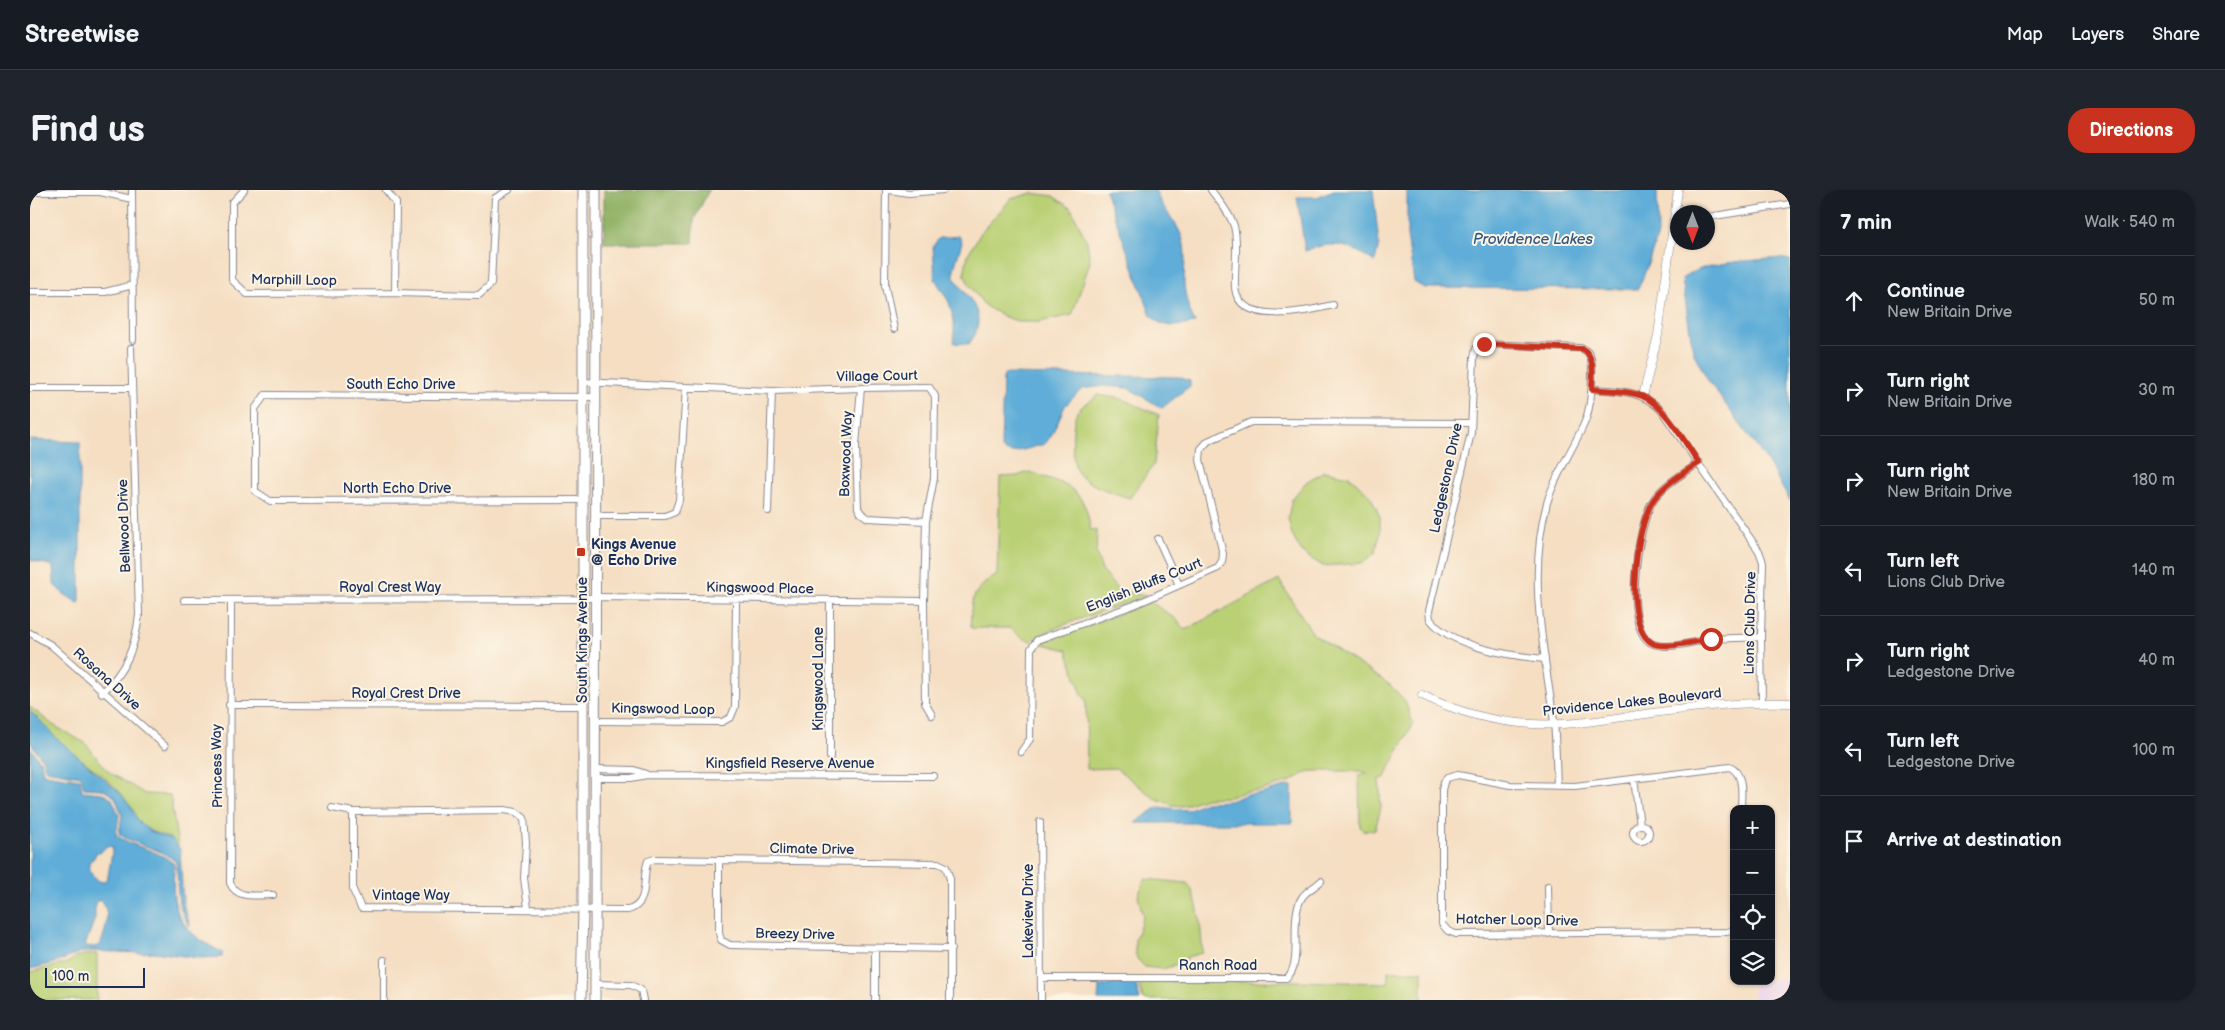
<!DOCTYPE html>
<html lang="en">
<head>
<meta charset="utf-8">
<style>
	:root { --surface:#171b24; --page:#20242c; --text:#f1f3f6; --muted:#9ea1a6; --line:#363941; --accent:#c8321e }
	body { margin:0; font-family:"Balsamiq Sans",sans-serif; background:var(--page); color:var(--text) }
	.controls { position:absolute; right:15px; bottom:15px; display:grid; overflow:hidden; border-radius:10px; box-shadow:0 1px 4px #0004 }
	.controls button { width:45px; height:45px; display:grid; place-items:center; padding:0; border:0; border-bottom:1px solid var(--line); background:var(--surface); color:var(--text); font:25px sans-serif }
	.compass { position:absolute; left:1640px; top:15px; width:45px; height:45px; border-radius:50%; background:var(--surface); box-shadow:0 1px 4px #0004; rotate:180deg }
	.scale { position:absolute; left:15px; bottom:12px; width:100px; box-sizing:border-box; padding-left:5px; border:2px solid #1b2f5e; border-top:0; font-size:14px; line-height:18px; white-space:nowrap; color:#1b2f5e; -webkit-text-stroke:4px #fcf5e5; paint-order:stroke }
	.stop { position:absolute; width:15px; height:15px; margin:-11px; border:4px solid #c8321e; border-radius:50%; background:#fff }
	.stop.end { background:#c8321e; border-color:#fff; box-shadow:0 1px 5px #0008 }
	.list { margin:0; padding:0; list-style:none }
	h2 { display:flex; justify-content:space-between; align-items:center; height:65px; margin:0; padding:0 20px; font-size:21px }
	h2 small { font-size:16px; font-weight:400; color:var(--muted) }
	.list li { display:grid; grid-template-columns:32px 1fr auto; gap:15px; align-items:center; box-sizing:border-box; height:90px; padding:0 20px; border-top:1px solid var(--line) }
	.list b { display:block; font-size:19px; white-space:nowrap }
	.list p { margin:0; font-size:16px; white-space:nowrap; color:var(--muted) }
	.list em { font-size:16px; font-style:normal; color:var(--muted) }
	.icon { flex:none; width:28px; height:28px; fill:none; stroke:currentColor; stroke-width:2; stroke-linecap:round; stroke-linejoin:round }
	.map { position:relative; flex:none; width:1760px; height:810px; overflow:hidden; border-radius:20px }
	header { display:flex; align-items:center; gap:30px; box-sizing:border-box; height:70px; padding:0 25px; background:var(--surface); border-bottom:1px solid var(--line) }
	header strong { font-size:24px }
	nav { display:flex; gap:28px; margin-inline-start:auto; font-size:18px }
	.intro { display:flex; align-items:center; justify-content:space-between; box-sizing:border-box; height:120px; padding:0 30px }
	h1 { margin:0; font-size:35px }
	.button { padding:12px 22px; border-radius:20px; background:var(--accent); color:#fff; font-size:18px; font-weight:700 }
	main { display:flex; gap:30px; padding:0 30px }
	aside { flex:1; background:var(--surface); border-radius:20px; box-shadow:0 1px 4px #0004 }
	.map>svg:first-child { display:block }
	.built { fill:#ebd1eb }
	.green { fill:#b9d075; stroke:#6a806a }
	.forest { fill:#92b266; stroke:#567062 }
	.water { fill:#5eadd8; stroke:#3c6e9b; fill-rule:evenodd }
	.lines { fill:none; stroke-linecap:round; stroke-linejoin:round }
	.minor-casing { stroke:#888690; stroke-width:8 }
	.tertiary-casing { stroke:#888690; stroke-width:9 }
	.secondary-casing { stroke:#888690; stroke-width:11 }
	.minor { stroke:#fff; stroke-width:6 }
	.tertiary { stroke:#fff; stroke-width:8 }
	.secondary { stroke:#fff; stroke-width:9 }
	.route { stroke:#c8321e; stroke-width:6 }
	.poi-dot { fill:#c8321e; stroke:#fcf5e5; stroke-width:2 }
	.labels { text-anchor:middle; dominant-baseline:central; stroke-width:4; stroke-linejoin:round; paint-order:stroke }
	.street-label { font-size:14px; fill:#1b2f5e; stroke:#fcf5e5 }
	.poi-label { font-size:14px; font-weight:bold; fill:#1b2f5e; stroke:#fcf5e5; text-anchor:start }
	.water-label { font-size:15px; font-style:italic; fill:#2f5583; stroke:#fcf5e5 }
</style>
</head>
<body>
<header>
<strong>Streetwise</strong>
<nav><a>Map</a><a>Layers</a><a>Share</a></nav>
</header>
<div class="intro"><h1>Find us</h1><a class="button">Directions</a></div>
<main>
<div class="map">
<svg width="1760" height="810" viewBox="0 0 1760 810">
	<rect width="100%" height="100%" fill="#fcf5e5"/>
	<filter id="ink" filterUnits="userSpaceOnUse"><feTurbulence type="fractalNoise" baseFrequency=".02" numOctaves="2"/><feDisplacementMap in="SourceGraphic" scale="10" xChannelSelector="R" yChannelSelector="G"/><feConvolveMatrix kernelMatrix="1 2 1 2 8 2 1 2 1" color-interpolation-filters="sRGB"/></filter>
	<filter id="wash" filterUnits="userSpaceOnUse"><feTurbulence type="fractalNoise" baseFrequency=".0096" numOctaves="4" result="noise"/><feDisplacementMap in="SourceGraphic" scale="20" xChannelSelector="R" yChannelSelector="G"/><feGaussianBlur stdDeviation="1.12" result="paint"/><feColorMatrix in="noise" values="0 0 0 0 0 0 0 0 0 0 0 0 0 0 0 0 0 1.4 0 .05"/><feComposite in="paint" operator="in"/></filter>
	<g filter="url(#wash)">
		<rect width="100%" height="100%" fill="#f5dec2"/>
		<path class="built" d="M 1741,789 L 1760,789 L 1760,810 L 1724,810 L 1723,791 L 1741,791 Z"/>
		<path class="green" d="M 1002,3 L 1023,6 L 1041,18 L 1057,52 L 1060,72 L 1042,125 L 1009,132 L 990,132 L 975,127 L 955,116 L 940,96 L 934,84 L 938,64 L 952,41 L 981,9 Z
			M 1068,205 L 1092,209 L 1129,225 L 1124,274 L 1100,308 C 1086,304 1056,295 1048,283 C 1041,274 1041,233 1047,222 C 1051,216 1062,210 1068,205 Z
			M 1294,281 L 1319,286 L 1340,305 L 1350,327 L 1350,344 L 1345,363 L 1332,373 L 1293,376 L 1272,363 L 1262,345 L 1258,328 L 1262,309 L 1276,292 Z
			M 998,282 C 1034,293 1056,297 1060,339 L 1067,341 L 1066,363 L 1073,383 L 1088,400 L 1116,406 C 1096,414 1010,440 1002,451 L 992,448 L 980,438 L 941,438 C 940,409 942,400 967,385 L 970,287 L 987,286 Z
			M 1249,390 L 1283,444 L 1360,495 L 1375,511 L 1383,533 L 1354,589 L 1349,588 L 1351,617 L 1345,640 L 1334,641 L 1330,637 L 1329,586 L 1337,583 L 1332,581 L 1280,581 L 1259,592 L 1229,601 L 1214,602 L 1200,607 L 1175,608 L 1153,616 L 1143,615 L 1124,608 L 1086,578 L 1057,579 L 1056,510 L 1052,505 L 1037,460 L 1010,453 L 1121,412 L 1146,429 L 1155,440 Z
			M 0,517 L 23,535 L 55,553 L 79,582 L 115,604 L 140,605 L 148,656 C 138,644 118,645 107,630 C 101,621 97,610 89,601 C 69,581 45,566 24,547 C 16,538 10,529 0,522 Z
			M 1115,689 L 1157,693 C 1169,705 1172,745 1172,763 L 1157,767 L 1155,773 L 1132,779 L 1115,777 L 1108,770 L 1105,763 L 1105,750 L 1113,726 L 1108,706 Z
			M 61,764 L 67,764 L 67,810 L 0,810 L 0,782 L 37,773 L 48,766 Z
			M 1358,781 L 1392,781 L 1392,810 L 1113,810 L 1108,792 L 1260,791 L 1358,793 Z"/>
		<path class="forest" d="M 574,0 L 679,0 L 664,30 L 663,53 L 574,53 Z"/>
		<path class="water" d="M 1075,0 L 1125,0 C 1131,18 1146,30 1152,47 C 1157,61 1154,77 1154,93 C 1155,107 1159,121 1165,133 C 1147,136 1135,140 1121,126 Z
			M 1304,0 L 1343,0 L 1349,54 L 1345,72 C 1321,56 1305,49 1275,61 L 1267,7 L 1286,7 Z
			M 1377,0 L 1627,0 L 1628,45 L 1614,85 L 1608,99 L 1394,98 L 1384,92 L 1377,46 Z
			M 929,46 L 932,52 L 924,79 L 924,87 C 940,111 960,125 939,154 L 924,153 L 924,131 L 919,112 L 905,89 L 903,56 L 909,48 Z
			M 1750,68 L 1760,70 L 1760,311 L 1737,271 L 1677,189 L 1663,161 L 1652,89 C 1670,71 1724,71 1750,68 Z
			M 975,184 L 1149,187 L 1160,191 L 1160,196 L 1132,218 L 1098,198 L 1074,196 L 1052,199 L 1035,216 L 1021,246 L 1015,254 L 982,263 L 973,260 L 971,257 L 973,188 Z
			M 0,250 L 50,252 L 50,412 L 48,413 L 34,404 L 24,395 L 23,376 L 0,370 Z
			M 0,522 L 8,528 L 23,545 L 89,602 L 102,618 L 108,631 L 121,642 L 142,649 L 150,659 L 153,713 L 160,736 C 143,714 150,697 146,672 C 130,657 106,656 89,644 L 92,625 L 85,607 L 72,599 L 54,598 L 51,586 L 16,580 L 13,570 L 0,552 Z
			M 0,558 L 11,572 L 13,583 C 17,585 43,588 50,589 L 52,601 L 72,603 L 82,609 L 89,625 L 86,645 C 103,658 128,659 144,674 C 144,686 142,701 145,713 C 150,738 171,752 192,762 L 192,767 L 168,768 L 124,762 L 109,763 L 61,761 C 56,763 50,761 46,764 C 31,772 16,775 0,779 ZM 77,656 L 83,657 L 78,686 L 74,692 L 69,691 L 59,681 L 59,672 L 64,668 L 66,663 L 71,662 ZM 71,710 C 81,722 76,741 70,755 L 64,757 L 55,756 L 65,728 L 65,712 Z
			M 1258,596 L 1262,596 L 1262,633 L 1105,633 L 1128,617 L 1157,620 L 1175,612 L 1200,611 L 1215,605 L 1230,604 Z
			M 1098,792 L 1106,794 L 1110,810 L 1068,810 L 1069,796 Z"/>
	</g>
	<g filter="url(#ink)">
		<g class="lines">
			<g class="minor-casing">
				<path id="minor" d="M 102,0 L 103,150
					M 214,0 L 202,13 L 202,90 L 217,104 L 365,103 L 366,13 L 356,0
					M 856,0 L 855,96 L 864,139
					M 859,0 L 879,3 L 913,0
					M 1181,0 C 1189,11 1200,23 1204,36 C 1209,55 1204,78 1205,98 C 1209,137 1279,121 1303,115
					M 0,2 L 70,2 L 102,9
					M 1678,27 L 1760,14
					M 0,102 L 75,102 L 103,95
					M 365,103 L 449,105 L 461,94 L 465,8 L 479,0
					M 553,192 L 742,201 L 831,198 L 899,197 L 905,206 L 904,288 L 896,331 L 894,411 L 895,513 L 902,525
					M 0,198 L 102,198
					M 831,198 L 826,255 L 828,318 L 831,323 L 838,328 L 896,331
					M 1562,199 C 1589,201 1611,200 1631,220 L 1729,361 L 1733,372 L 1731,447 L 1732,513
					M 1669,273 C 1653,284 1632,295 1622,312 C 1608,336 1592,437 1621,453 C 1638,461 1664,451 1681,449 C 1698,448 1714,448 1731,447
					M 553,310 L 240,311 L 225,301 L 225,219 L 235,205 L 565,207
					M 738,321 L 742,201
					M 565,326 L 635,326 L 645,322 L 649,310 L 656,197
					M 1128,349 L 1149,395
					M 154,410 L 552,409 L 566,407 L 894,411
					M 201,410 L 200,693 C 207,710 228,705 243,705
					M 800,411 L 800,567
					M 0,443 L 21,455 L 135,556
					M 1515,469 C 1482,466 1420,457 1400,429 L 1399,421 L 1441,243 L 1444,167 L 1446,159 L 1454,154 L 1550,158 C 1562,161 1562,171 1562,182 C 1562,200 1561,218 1554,234 C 1542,261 1525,285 1517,313 C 1497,386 1514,459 1524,532 C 1526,553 1526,575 1527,596
					M 72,503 C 96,480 105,458 109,425 L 101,158
					M 199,515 L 553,516
					M 566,531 L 692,532 L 701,527 L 705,517 L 706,410
					M 991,562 L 1000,549 L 1001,459 L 1007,450 L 1104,415 L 1188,378 L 1192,372 L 1193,364 L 1170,270 L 1171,259 L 1178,251 L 1221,232 L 1441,233
					M 566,579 L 604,580 L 616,584
					M 566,588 L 601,588 L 617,585 L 903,586
					M 1604,589 L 1610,635
					M 302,618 L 323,622 L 475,620 L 486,622 L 494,628 L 496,653 L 494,688 L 498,718
					M 323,622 L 323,700 L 331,718 L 598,720 C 621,714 611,687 618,671 L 625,669 L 908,673 L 916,677 L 920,689 L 920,810
					M 1010,632 L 1011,810
					M1603 643a8 8 0 1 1 16 0a8 8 0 1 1-16 0Z
					M 689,670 L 689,743 L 691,750 L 700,755 L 921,759
					M 1518,696 L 1519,744
					M 1704,740 L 1697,742 L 1426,744 L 1418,741 L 1412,734 L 1412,600 L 1414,592 L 1417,588 L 1428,585 L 1480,595 L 1545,596 L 1700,577 C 1715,585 1711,604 1711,619
					M 354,770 L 354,810
					M 1011,788 L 1256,788 C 1275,775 1257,727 1273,706 C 1278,700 1286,696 1291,691
					M 565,794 L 601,795 L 611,800 L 613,810
					M 845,810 L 845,758"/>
			</g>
			<g class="tertiary-casing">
				<path id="tertiary" d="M 1613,206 L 1628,145 L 1648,0
					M 1392,505 C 1427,522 1463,532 1502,534 C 1538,536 1573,530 1608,525 C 1659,518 1709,511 1760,513"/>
			</g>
			<g class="secondary-casing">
				<path id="secondary" d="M 551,810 L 553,718 L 553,0
					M 565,810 L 566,0"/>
			</g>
			<use href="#minor" class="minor"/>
			<use href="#tertiary" class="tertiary"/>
			<use href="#secondary" class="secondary"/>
		</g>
	</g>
	<g class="lines" filter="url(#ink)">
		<path class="route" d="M 1454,154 L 1553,159 C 1566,167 1562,186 1562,199 C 1578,201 1597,200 1612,206 C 1635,215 1655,253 1669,273 C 1653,283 1635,294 1624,309 C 1606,334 1591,439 1624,454 C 1637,459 1666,451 1681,449"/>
	</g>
	<rect class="poi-dot" x="546" y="357" width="10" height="10" rx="2.5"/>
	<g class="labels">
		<g class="street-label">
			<text transform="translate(264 90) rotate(1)">Marphill Loop</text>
			<text transform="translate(847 186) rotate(-1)">Village Court</text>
			<text x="371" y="194">South Echo Drive</text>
			<text transform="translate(816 264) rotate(-88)">Boxwood Way</text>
			<text transform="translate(1416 288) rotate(-78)">Ledgestone Drive</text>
			<text x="367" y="298">North Echo Drive</text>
			<text transform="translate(94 336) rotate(-92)">Bellwood Drive</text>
			<text transform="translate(1114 395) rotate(-22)">English Bluffs Court</text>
			<text x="360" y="397">Royal Crest Way</text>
			<text transform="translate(730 398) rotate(1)">Kingswood Place</text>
			<text transform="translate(1720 433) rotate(-89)">Lions Club Drive</text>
			<text transform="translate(552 450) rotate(-90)">South Kings Avenue</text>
			<text transform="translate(77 489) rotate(42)">Rosana Drive</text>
			<text transform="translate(788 489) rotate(-90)">Kingswood Lane</text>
			<text x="376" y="503">Royal Crest Drive</text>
			<text transform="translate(1602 512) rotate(-6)">Providence Lakes Boulevard</text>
			<text transform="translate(633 519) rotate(1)">Kingswood Loop</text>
			<text x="760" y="573">Kingsfield Reserve Avenue</text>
			<text transform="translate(187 576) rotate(-91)">Princess Way</text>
			<text transform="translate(782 659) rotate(1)">Climate Drive</text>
			<text x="381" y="705">Vintage Way</text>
			<text transform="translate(998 721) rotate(-90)">Lakeview Drive</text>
			<text transform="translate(1487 730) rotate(1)">Hatcher Loop Drive</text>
			<text transform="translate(765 744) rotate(1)">Breezy Drive</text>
			<text x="1188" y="775">Ranch Road</text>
		</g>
		<g class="poi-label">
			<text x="561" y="354">Kings Avenue<tspan x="561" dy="16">@ Echo Drive</tspan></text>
		</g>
		<g class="water-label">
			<text x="1503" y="49">Providence Lakes</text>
		</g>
	</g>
</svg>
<div class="controls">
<button>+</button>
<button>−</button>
<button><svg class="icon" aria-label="locate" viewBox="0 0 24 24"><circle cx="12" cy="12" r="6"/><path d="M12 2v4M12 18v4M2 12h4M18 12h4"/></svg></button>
<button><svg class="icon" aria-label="layers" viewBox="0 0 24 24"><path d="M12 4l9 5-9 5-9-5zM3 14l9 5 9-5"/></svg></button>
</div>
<svg class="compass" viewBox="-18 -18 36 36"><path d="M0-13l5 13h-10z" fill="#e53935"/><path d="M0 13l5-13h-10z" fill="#9ea1a6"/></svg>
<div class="scale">100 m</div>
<div class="stop" style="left:1681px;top:449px"></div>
<div class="stop end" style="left:1454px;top:154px"></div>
</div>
<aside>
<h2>7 min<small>Walk · 540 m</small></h2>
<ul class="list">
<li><svg class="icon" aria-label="ahead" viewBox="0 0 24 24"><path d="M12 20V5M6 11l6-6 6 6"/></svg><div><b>Continue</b><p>New Britain Drive</p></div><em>50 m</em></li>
<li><svg class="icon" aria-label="right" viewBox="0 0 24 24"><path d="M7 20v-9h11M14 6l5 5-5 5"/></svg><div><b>Turn right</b><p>New Britain Drive</p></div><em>30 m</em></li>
<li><svg class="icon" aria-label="right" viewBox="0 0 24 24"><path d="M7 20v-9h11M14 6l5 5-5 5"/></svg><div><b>Turn right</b><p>New Britain Drive</p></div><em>180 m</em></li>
<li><svg class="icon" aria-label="left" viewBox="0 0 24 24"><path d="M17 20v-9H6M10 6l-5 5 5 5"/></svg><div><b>Turn left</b><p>Lions Club Drive</p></div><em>140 m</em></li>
<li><svg class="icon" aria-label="right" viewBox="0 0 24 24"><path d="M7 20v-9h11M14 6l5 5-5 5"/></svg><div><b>Turn right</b><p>Ledgestone Drive</p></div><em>40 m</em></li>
<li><svg class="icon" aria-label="left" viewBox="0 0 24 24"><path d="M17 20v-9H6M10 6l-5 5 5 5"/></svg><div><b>Turn left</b><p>Ledgestone Drive</p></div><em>100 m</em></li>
<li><svg class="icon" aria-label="arrive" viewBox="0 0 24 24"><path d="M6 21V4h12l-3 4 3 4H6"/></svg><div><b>Arrive at destination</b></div></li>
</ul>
</aside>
</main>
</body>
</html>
